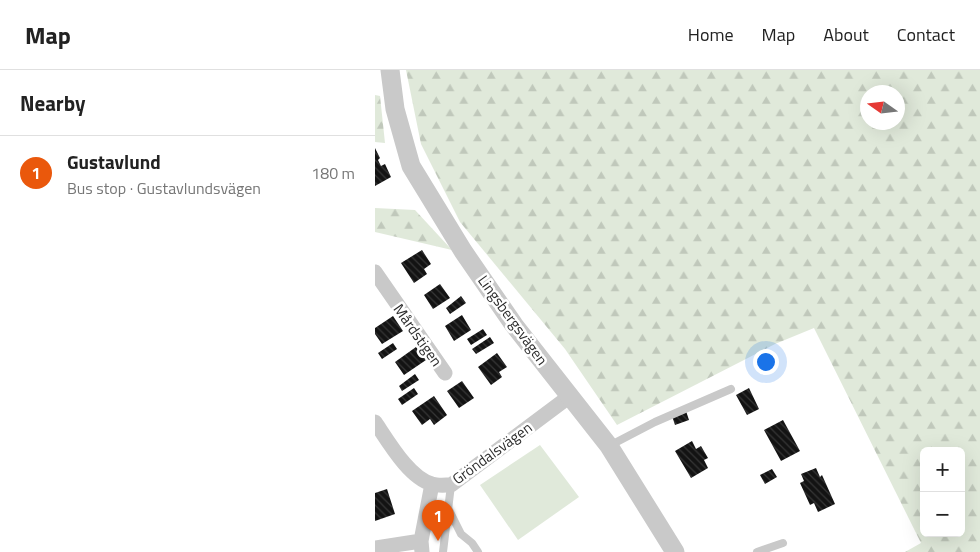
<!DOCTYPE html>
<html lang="en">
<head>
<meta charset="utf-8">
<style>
	:root { --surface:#fff; --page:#f6f6f6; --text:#222; --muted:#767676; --line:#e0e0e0; --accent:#ea580c }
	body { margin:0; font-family:"Titillium Web",sans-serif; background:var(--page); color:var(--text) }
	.controls { position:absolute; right:15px; bottom:15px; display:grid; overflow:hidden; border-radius:8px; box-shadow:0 5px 20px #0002 }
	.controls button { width:45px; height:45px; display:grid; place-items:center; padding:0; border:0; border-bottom:1px solid var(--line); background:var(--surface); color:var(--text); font:25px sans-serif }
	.compass { position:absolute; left:485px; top:15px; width:45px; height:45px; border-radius:50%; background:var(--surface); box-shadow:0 5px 20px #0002; rotate:284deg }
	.you { position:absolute; left:390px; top:291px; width:18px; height:18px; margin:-12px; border:4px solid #fff; border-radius:50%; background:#1a73e8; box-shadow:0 0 0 8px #1a73e833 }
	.badge { display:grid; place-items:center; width:32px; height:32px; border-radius:50%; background:var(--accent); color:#fff; font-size:16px; font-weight:700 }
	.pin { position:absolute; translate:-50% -41px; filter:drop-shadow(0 1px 2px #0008) }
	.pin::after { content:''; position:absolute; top:26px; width:18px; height:15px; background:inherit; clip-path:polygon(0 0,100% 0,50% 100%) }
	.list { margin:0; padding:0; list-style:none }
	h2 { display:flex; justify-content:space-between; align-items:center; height:65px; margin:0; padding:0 20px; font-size:21px }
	h2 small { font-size:16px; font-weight:400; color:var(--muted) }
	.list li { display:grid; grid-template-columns:32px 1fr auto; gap:15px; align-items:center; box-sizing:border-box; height:75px; padding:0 20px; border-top:1px solid var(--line) }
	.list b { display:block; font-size:19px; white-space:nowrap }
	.list p { margin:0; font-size:16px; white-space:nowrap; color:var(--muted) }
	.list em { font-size:16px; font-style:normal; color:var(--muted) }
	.map { position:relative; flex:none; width:605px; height:482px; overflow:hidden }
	header { display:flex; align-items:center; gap:30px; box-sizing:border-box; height:70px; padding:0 25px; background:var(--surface); border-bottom:1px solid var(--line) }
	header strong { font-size:24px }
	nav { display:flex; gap:28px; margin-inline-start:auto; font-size:18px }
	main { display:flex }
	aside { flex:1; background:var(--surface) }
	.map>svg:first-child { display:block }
	.forest { fill:url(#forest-firs); fill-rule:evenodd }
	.pitch { fill:#e0e9da }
	.building { fill:url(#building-back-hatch) }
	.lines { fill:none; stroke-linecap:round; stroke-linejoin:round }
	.service { stroke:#c9c9c9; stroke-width:8 }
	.minor { stroke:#c9c9c9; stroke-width:15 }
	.tertiary { stroke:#c9c9c9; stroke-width:19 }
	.labels { text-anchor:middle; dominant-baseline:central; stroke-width:5; stroke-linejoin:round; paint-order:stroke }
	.street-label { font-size:15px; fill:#2c2c2c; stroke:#fff }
</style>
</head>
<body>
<header>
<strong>Map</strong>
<nav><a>Home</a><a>Map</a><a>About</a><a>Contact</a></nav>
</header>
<main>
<aside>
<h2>Nearby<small></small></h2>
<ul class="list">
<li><span class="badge">1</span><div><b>Gustavlund</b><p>Bus stop · Gustavlundsvägen</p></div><em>180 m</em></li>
</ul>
</aside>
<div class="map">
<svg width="605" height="482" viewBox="0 0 605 482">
	<defs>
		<pattern id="forest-firs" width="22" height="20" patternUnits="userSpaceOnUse" patternTransform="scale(1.25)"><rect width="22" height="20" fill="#e0e9da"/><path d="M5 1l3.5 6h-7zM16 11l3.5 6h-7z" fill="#c0c8bb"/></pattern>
		<pattern id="building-back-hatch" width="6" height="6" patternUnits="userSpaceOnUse" patternTransform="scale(1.25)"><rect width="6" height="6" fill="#131313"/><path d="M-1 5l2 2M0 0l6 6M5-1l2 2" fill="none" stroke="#363636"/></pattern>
	</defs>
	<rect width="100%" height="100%" fill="#fff"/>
	<path class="forest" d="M 31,0 L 605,0 L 605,482 L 530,482 L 546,473 L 439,258 L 400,274 L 242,355 L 190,279 L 85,152 L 46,74 ZM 522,22 L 522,52 L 492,52 L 492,22 ZM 549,381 L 586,381 L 586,463 L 549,463 Z
		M 0,25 L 5,26 L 10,73 L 0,72 Z
		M 0,138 L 40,140 L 77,180 L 0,162 Z"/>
	<path class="pitch" d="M 165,375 L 204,427 L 143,470 L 105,415 Z"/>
	<path class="building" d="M 0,78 L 5,88 L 3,90 L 6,96 L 10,94 L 16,107 L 0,116 Z
		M 47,180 L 56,194 L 49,199 L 52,204 L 39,213 L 26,193 Z
		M 65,214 L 75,228 L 58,239 L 49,225 Z
		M 86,226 L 91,233 L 75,244 L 71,238 Z
		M 87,245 L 96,260 L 79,271 L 70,256 Z
		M 18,246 L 28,261 L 7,274 L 0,264 L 0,258 Z
		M 108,259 L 112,265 L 96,275 L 92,269 Z
		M 115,267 L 119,273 L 101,284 L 97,279 Z
		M 18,273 L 22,279 L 7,289 L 3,283 Z
		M 41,277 L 51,290 L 29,305 L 20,292 Z
		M 122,283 L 132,297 L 124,302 L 127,307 L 116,315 L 103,297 Z
		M 40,304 L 44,310 L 27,321 L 24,316 Z
		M 87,311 L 99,328 L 84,338 L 72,321 Z
		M 39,318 L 43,324 L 27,335 L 23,329 Z
		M 374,318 L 384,339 L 372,345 L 361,325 Z
		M 59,326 L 72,345 L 59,355 L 55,349 L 47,355 L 37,341 Z
		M 311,341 L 314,350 L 300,355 L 297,346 Z
		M 408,350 L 425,381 L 406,391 L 389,360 Z
		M 317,371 L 321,379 L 326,376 L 333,388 L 329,390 L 333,398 L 316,408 L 300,381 Z
		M 441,398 L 445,407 L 447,405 L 460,434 L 443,442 L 439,433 L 435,435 L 425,413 L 429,411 L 426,404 Z
		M 397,399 L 402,407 L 390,414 L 385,405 Z
		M 12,419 L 20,444 L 0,451 L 0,423 Z"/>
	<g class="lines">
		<path class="service" d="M 234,376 L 280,352 L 356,319
			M 73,438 L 86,464 L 97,473 L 103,482
			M 68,482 L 76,415
			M 382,482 L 408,473"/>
		<path class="minor" d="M 0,202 L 70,303
			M 0,352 C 13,371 34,408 57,414 C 62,416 70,415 76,415 L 195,326
			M 0,478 L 46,471
			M 47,482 L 46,471 L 57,414"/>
		<path class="tertiary" d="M 15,0 L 20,39 L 36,96 L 88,181 L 139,255 L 234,376 L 300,482"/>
	</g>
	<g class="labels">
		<g class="street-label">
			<text transform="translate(138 250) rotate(54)">Lingsbergsvägen</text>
			<text transform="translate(43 265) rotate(55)">Mårdstigen</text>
			<text transform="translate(117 383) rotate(-36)">Gröndalsvägen</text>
		</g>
	</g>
</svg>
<div class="controls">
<button>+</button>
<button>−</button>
</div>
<svg class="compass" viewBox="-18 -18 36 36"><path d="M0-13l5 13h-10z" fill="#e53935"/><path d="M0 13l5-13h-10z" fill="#767676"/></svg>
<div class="you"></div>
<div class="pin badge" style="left:63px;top:471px">1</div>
</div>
</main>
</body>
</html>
